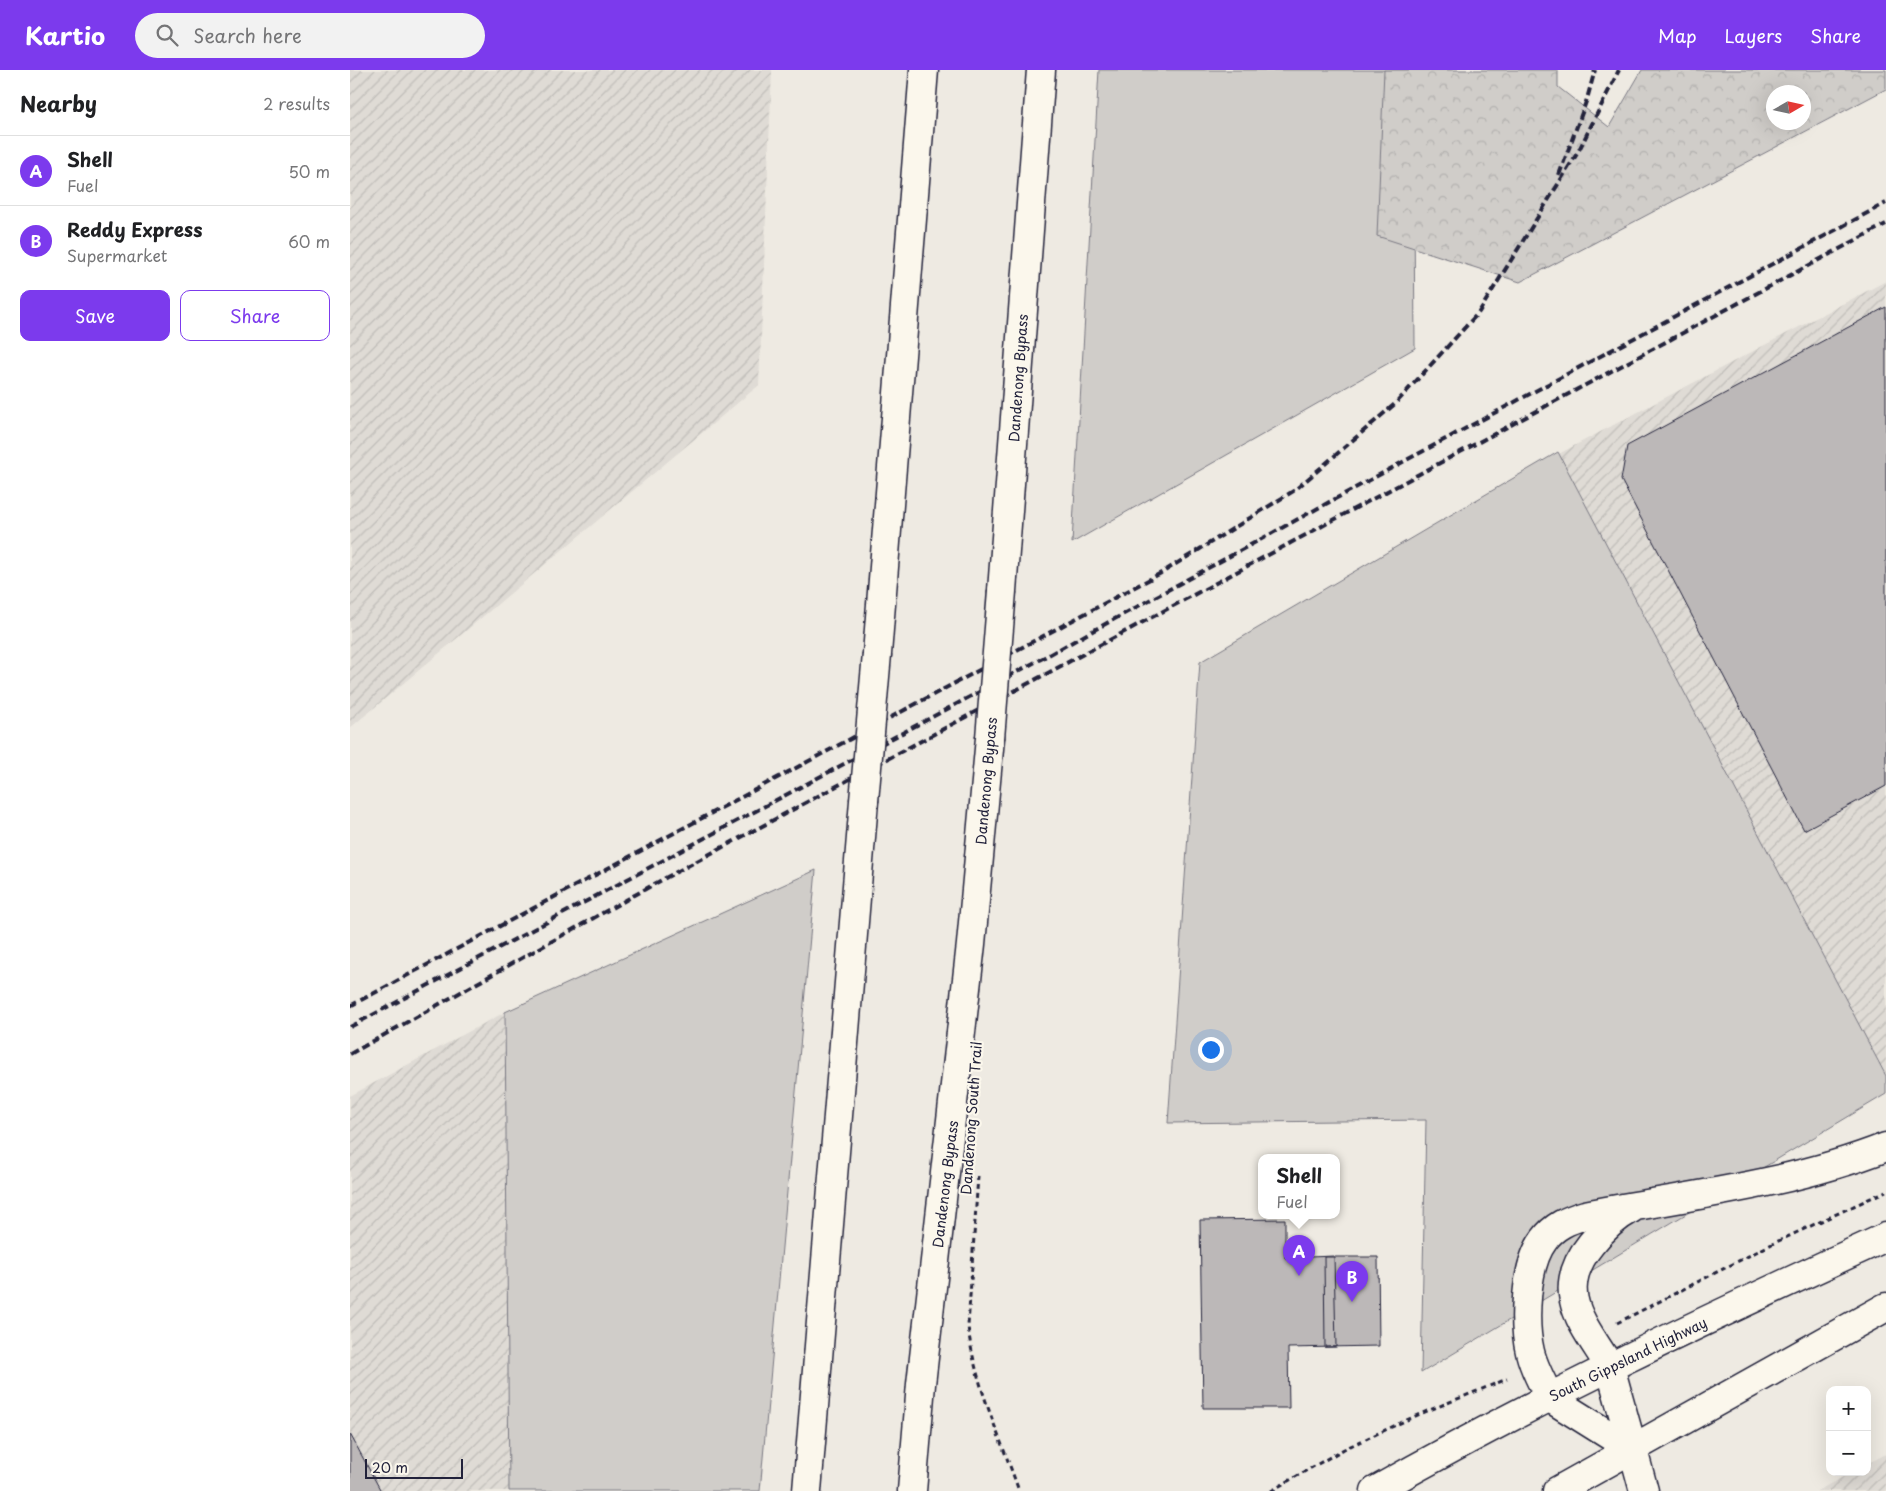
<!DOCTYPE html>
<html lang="en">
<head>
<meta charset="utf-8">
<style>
	:root { --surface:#fff; --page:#f2f2f2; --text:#202124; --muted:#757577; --line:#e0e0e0; --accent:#7c3aed }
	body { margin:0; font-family:"Playpen Sans",sans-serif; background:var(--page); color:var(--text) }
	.controls { position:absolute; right:15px; bottom:15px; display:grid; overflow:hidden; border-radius:10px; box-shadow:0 5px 20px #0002 }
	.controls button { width:45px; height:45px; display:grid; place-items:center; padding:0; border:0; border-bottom:1px solid var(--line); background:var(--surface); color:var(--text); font:25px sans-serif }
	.compass { position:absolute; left:1416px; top:15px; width:45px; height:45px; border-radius:50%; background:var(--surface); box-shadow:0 5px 20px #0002; rotate:81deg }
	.scale { position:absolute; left:15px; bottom:12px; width:98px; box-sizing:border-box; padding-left:5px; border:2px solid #22223b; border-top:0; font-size:14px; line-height:18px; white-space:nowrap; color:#22223b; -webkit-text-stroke:4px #fbf7ec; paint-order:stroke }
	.you { position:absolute; left:860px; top:979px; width:18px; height:18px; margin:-12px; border:4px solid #fff; border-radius:50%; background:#1a73e8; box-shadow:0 0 0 8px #1a73e833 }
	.badge { display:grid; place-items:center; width:32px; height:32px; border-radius:50%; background:var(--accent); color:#fff; font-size:16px; font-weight:700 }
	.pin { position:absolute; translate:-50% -41px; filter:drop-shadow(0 1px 2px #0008) }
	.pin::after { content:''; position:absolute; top:26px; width:18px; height:15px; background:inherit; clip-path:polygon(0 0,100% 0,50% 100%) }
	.popup { position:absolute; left:908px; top:1084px; width:82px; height:65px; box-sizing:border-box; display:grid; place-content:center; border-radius:10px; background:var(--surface); filter:drop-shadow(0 1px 4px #0005); font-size:16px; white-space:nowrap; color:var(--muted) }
	.popup b { font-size:19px; color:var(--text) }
	.popup::after { content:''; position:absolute; left:50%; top:100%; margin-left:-10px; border:10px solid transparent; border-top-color:var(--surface) }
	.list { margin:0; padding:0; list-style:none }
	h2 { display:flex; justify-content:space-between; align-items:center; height:65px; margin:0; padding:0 20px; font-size:21px }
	h2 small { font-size:16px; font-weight:400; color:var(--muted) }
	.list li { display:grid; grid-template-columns:32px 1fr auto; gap:15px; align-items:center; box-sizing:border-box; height:70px; padding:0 20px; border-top:1px solid var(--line) }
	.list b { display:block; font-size:19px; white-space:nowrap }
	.list p { margin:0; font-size:16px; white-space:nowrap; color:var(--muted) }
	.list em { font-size:16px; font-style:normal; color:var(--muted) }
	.actions { display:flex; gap:10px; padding:15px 20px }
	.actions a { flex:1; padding:11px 0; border:1px solid var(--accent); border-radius:10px; text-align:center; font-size:18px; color:var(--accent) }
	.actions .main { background:var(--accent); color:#fff }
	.icon { flex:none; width:28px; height:28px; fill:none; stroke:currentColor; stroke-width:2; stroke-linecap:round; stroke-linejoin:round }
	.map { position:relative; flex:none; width:1536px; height:1421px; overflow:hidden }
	header { display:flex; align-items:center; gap:30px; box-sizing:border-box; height:70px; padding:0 25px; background:var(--accent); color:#fff }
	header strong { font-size:24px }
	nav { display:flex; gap:28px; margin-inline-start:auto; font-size:18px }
	.search { width:350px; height:45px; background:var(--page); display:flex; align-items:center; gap:12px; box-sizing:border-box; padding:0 18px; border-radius:28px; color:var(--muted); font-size:19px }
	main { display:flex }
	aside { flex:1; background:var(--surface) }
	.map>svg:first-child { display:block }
	.industrial { fill:url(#industrial-furrows) }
	.grass { fill:#d0cdc9; stroke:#797882 }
	.forest { fill:url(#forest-crowns); stroke:#797882; fill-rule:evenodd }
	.building { fill:#bcb8b8; stroke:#22223b }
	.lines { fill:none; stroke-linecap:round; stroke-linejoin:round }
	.street-casing { stroke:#22223b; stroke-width:31 }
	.highway-casing { stroke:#22223b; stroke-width:31 }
	.path { stroke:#22223b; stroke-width:3; stroke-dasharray:5 4; stroke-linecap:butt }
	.street { stroke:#fbf7ec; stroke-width:28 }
	.highway { stroke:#fbf7ec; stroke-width:28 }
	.rail { stroke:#22223b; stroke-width:4; stroke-dasharray:8 4; stroke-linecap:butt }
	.highway-bridge-casing { stroke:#22223b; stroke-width:31; stroke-linecap:butt }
	.highway-bridge { stroke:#fbf7ec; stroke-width:28 }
	.labels { text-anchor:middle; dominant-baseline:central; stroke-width:4.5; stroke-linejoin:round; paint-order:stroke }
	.street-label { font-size:14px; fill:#22223b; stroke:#fbf7ec }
</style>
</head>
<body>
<header>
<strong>Kartio</strong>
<div class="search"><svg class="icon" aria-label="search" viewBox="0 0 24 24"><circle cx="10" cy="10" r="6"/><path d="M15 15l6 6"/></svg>Search here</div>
<nav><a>Map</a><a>Layers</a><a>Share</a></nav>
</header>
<main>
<aside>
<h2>Nearby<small>2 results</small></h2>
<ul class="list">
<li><span class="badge">A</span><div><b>Shell</b><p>Fuel</p></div><em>50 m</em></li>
<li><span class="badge">B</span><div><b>Reddy Express</b><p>Supermarket</p></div><em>60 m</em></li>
</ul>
<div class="actions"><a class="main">Save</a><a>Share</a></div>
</aside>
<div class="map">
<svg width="1536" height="1421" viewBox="0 0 1536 1421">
	<defs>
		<pattern id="industrial-furrows" width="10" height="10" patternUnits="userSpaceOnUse" patternTransform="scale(1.25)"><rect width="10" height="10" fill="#dfdbd5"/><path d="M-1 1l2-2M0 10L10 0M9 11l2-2" fill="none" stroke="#bfbcb8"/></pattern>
		<pattern id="forest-crowns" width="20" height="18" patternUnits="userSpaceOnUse" patternTransform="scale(1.25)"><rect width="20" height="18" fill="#d0cdc9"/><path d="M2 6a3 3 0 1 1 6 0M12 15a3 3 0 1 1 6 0" fill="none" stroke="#b2b0ae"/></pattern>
	</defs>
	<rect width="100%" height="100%" fill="#eeeae2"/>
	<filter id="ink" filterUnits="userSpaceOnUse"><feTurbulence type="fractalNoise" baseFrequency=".02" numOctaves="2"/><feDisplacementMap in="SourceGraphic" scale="10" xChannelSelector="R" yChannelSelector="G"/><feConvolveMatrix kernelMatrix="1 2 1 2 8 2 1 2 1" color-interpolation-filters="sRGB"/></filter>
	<g filter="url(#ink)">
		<path class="industrial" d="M 0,0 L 422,0 L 409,315 L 0,658 Z
			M 1536,211 L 1536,1015 L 1203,387 Z
			M 155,942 L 159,1421 L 0,1421 L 0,1026 Z
			M 1536,1384 L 1536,1421 L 1467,1421 L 1502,1402 L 1517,1402 L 1517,1394 Z"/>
		<path class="grass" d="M 749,0 L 1063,0 L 1065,278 L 722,473 Z
			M 1208,382 L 1536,1006 L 1536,1024 L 1071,1303 L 1076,1050 L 818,1053 L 850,592 Z
			M 466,800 L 410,1421 L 159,1421 L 155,942 Z"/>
		<path class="forest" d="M 1034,0 L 1208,0 L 1208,17 L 1259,57 L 1292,0 L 1536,0 L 1536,19 L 1170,212 L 1027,166 ZM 1424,22 L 1454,22 L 1454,52 L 1424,52 Z"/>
		<path class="building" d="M 1536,237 L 1536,716 L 1454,760 L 1271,410 L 1277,376 Z
			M 935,1149 L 935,1188 L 984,1186 L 986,1277 L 938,1278 L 939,1338 L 853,1338 L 850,1150 Z
			M 974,1187 L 1028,1187 L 1029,1276 L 975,1277 Z
			M 0,1364 L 31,1421 L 0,1421 Z"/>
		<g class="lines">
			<g class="street-casing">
				<path id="street" d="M 1260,1297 C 1233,1253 1202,1222 1241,1174 C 1252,1160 1266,1147 1281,1139
					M 1200,1328 C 1192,1313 1184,1298 1180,1282 C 1173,1253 1175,1195 1194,1170 C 1204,1156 1218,1150 1235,1145 C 1335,1126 1440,1115 1536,1077
					M 1283,1380 L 1294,1421"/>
			</g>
			<g class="highway-casing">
				<path id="highway" d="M 652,521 L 691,0
					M 527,584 L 574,0
					M 1260,1297 L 1283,1380
					M 1200,1328 L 1283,1380
					M 457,1421 L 514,731
					M 562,1421 L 571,1314 L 621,874 L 640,668
					M 1025,1421 C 1190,1327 1363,1246 1536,1167
					M 1207,1421 L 1536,1237"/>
			</g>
			<path class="path" d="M 628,1106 L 618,1256 C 624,1313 650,1366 669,1421
				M 1267,1253 L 1422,1174 L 1536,1121
				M 921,1421 L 994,1379 L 1070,1344 L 1157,1309"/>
			<use href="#street" class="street"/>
			<use href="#highway" class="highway"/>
			<path class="rail" d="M 1209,105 L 1237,29 L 1245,0
				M 0,936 L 813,502 L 945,420 L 1046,333 L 1129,242 L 1228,82 L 1269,0
				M 0,957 L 691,589 L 1051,393 L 1536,133
				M 0,984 L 317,807 L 1536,154"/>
			<g class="highway-bridge-casing">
				<path id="highway-bridge" d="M 640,668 L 652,521
					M 514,731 L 527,584"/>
			</g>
			<use href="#highway-bridge" class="highway-bridge"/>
		</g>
	</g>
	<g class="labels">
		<g class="street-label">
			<text transform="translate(668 308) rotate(-86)">Dandenong Bypass</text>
			<text transform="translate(636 711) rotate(-85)">Dandenong Bypass</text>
			<text transform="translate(621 1048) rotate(-86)">Dandenong South Trail</text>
			<text transform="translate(595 1114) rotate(-83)">Dandenong Bypass</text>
			<text transform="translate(1278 1289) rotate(-26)">South Gippsland Highway</text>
		</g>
	</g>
</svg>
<div class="controls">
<button>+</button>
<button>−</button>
</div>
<svg class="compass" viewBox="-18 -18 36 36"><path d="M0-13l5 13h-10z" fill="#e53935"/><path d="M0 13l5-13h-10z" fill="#757577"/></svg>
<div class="scale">20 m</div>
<div class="you"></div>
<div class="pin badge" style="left:949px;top:1206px">A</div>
<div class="popup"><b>Shell</b>Fuel</div>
<div class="pin badge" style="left:1002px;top:1232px">B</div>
</div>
</main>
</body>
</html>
